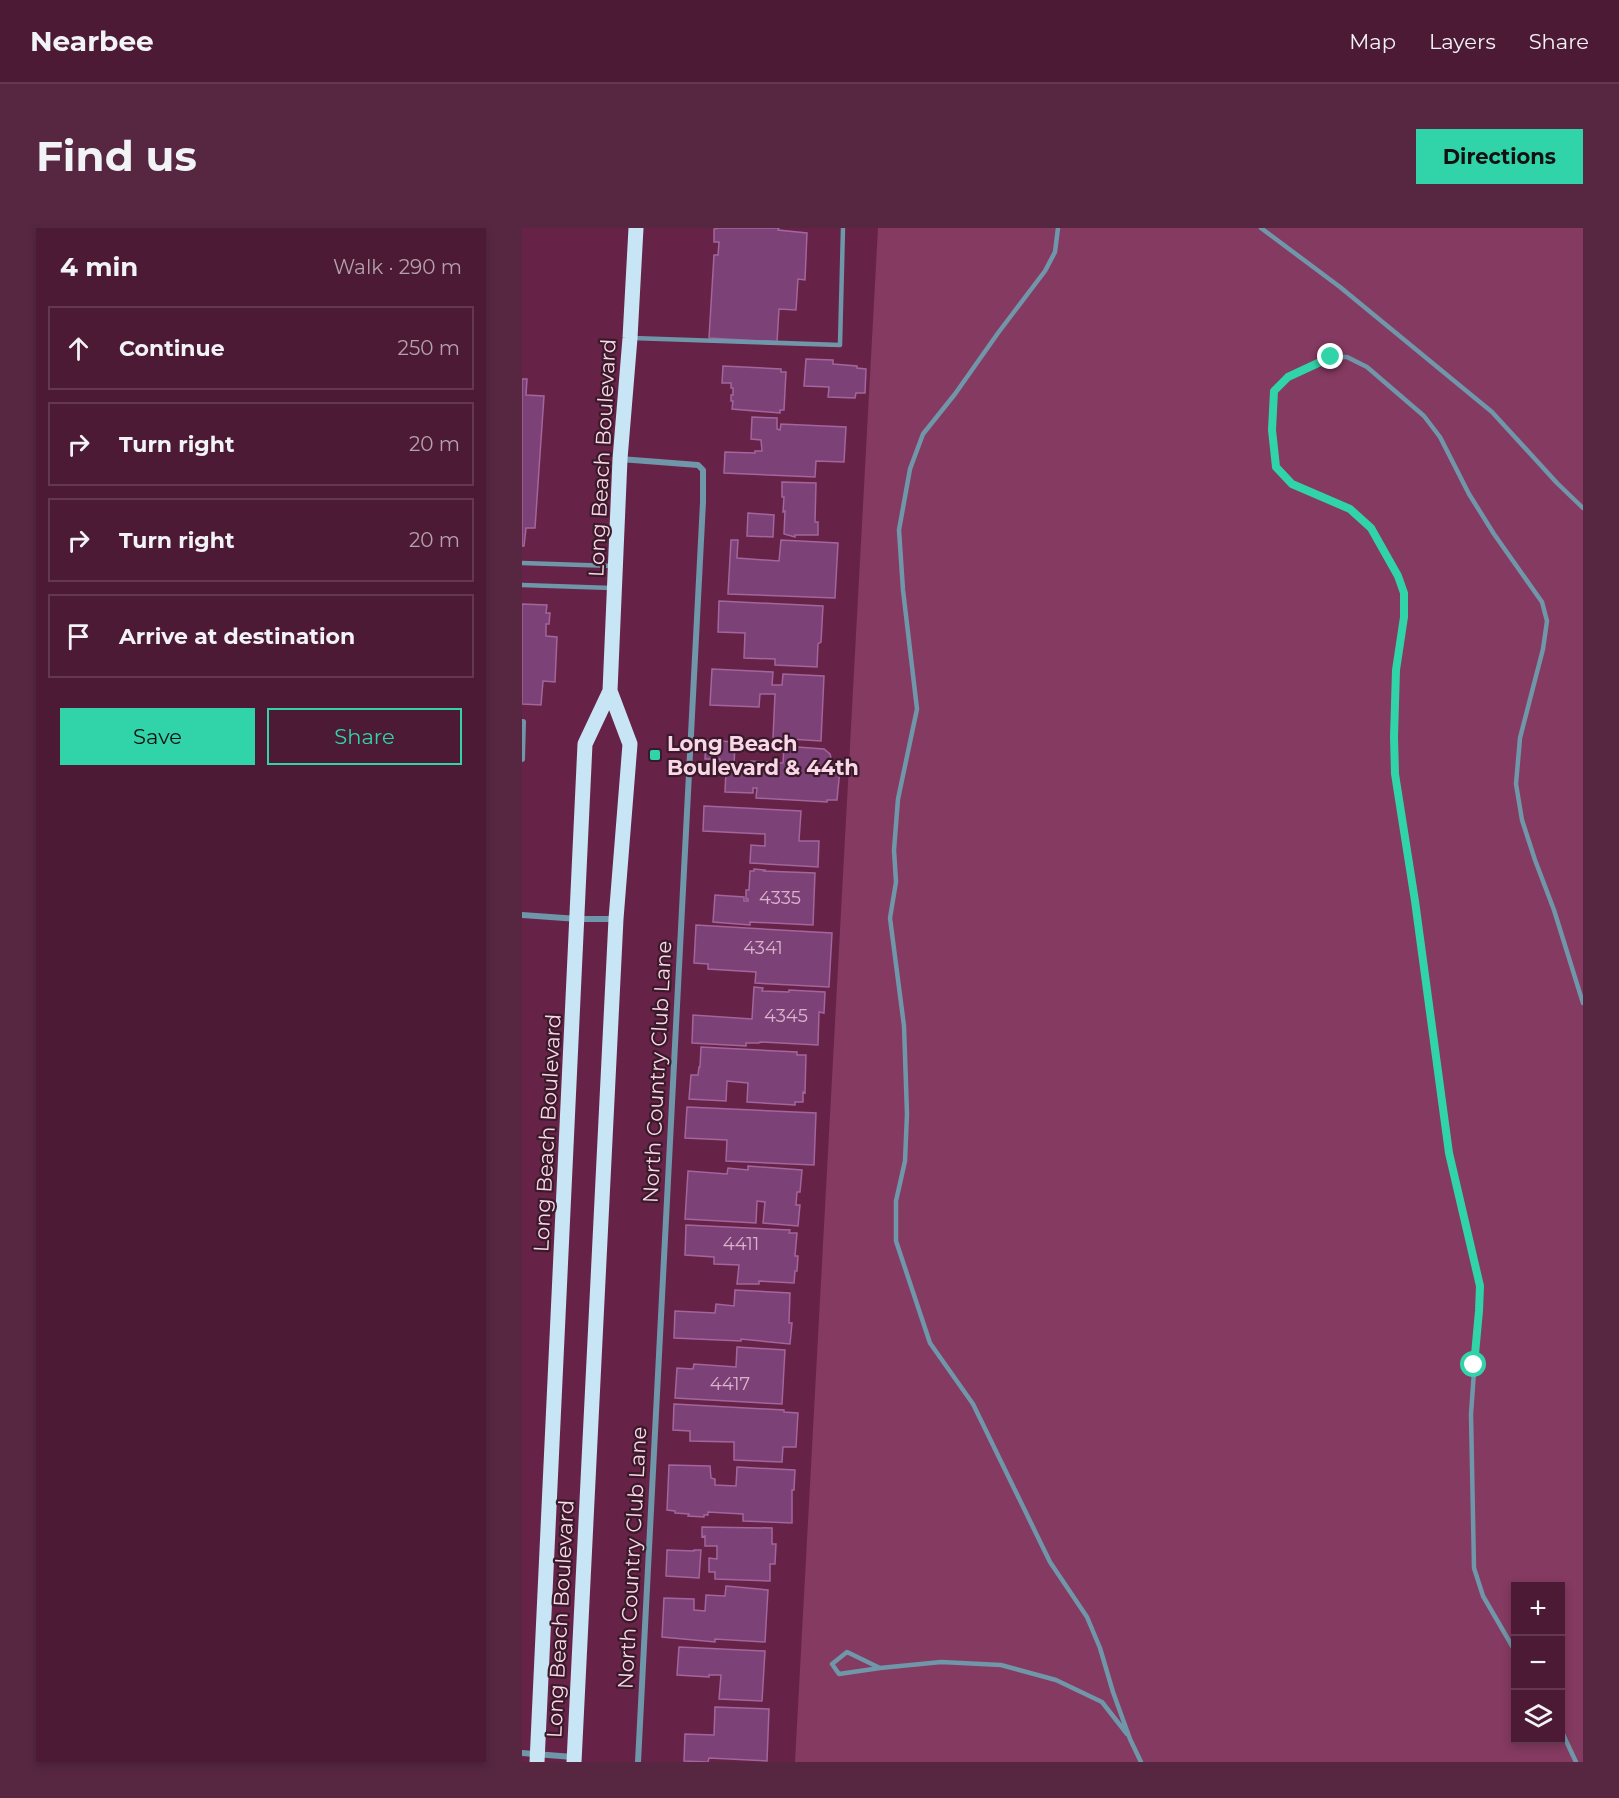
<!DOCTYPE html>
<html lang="en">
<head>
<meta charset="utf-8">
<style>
	:root { --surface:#4d1a35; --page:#572741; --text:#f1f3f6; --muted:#b3a1ad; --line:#643850; --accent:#31d4a9 }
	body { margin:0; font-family:Montserrat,sans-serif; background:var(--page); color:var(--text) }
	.controls { position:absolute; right:18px; bottom:18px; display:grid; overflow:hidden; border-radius:0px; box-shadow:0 3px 9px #0003 }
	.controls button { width:54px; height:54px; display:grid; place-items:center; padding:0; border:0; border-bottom:2px solid var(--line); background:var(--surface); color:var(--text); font:30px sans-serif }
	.stop { position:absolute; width:18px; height:18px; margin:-14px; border:4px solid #31d4a9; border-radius:50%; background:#fff }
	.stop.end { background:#31d4a9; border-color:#fff; box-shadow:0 2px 6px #0008 }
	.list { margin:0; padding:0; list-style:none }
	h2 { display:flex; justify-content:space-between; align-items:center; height:78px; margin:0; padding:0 24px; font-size:26px }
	h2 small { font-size:20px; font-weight:400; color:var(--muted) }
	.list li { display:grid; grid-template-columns:39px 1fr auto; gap:18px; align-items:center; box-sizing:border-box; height:84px; margin:0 12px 12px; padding:0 12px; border:2px solid var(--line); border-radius:0px }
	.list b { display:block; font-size:22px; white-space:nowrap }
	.list em { font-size:20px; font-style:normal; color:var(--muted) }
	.actions { display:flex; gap:12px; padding:18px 24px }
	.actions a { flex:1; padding:14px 0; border:2px solid var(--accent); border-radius:0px; text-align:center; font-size:21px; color:var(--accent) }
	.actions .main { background:var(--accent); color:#111 }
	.icon { flex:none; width:33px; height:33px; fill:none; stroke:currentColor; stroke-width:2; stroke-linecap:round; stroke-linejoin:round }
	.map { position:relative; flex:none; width:1061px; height:1534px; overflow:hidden; border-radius:0px }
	header { display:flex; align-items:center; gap:36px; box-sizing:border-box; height:84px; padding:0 30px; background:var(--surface); border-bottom:2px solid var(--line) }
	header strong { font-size:28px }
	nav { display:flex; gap:33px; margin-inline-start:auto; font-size:21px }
	.intro { display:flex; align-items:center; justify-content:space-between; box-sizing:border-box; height:144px; padding:0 36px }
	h1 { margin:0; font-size:42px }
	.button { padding:15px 27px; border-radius:0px; background:var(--accent); color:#111; font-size:21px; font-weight:700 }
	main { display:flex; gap:36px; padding:0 36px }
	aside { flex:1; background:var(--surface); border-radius:0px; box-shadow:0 3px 9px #0003 }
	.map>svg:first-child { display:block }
	.green { fill:#853a61; fill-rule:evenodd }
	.building { fill:#7c4277; stroke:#a2659c; stroke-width:1.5 }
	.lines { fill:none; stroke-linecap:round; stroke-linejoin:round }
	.lane { stroke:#7096a9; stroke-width:4.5 }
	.street { stroke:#7096a9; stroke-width:6 }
	.primary { stroke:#c7e5f5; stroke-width:15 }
	.route { stroke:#31d4a9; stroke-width:8 }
	.poi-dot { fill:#31d4a9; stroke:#391a2a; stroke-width:2 }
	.labels { text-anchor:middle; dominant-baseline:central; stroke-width:4.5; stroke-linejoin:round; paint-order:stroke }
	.number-label { font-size:18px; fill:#dab2ca }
	.street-label { font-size:21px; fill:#fad7e6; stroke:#391a2a }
	.poi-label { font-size:21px; font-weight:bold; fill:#fad7e6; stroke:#391a2a; text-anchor:start }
</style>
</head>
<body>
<header>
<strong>Nearbee</strong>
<nav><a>Map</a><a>Layers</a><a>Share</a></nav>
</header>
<div class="intro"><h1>Find us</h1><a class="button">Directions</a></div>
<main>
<aside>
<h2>4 min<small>Walk · 290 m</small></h2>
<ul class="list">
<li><svg class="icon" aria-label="ahead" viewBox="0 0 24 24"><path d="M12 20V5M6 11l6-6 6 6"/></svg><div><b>Continue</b></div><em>250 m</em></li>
<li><svg class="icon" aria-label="right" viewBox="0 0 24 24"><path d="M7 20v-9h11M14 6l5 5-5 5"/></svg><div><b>Turn right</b></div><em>20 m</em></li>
<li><svg class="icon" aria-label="right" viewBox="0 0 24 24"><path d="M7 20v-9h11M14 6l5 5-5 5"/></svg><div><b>Turn right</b></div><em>20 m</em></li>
<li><svg class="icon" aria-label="arrive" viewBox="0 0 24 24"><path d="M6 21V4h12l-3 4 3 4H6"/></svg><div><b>Arrive at destination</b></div></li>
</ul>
<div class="actions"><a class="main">Save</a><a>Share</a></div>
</aside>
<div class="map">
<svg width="1061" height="1534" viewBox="0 0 1061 1534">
	<rect width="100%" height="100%" fill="#672247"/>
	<path class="green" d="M 356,0 L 1061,0 L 1061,1534 L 273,1534 ZM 993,1358 L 1038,1358 L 1038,1512 L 993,1512 Z"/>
	<path class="building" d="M 197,0 L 257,0 L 256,2 L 285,5 L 283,52 L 276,51 L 274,82 L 257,81 L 255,114 L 187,110 L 192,27 L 196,27 L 197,14 L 192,14 L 192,1 Z
		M 284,131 L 311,132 L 311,136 L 335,138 L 335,140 L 344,141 L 343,165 L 334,165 L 333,170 L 306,169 L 307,159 L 282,158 Z
		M 201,138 L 259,141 L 259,144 L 264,144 L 262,182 L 258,182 L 258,185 L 210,181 L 211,173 L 209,173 L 209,167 L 211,167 L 211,160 L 209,160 L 209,155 L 200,155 Z
		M 0,151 L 5,151 L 4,167 L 22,168 L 13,300 L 4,300 L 2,318 L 0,318 Z
		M 230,189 L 255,190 L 255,201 L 258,202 L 259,196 L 324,199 L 322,234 L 294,233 L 293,249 L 202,245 L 203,224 L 233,225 L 233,223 L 240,223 L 239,212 L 229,211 Z
		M 260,254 L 294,255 L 293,294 L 296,294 L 296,307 L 273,307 L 273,309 L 262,306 L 263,283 L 261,284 L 262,269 L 260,269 Z
		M 226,285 L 252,287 L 251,309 L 225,308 Z
		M 209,312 L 216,312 L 215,330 L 257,333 L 259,312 L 316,315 L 313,370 L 206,366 Z
		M 197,373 L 301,378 L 299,414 L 296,416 L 295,439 L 253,437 L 253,431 L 222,430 L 223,405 L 196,404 Z
		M 0,376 L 25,377 L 24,385 L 28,385 L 27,396 L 24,396 L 24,408 L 35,409 L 33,454 L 21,453 L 19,477 L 0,476 Z
		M 190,441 L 251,444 L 250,457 L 260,457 L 261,446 L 302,448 L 299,513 L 251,510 L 253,466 L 238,466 L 237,479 L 188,477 Z
		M 184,512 L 213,514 L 212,539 L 229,539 L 229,533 L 261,535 L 262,518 L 302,521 L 308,526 L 309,530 L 306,540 L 318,541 L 315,572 L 305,572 L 305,574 L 234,570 L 235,560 L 231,560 L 231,565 L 203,564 L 204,542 L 198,541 L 198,531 L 183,531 Z
		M 182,578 L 279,583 L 277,613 L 297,613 L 296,639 L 228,635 L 229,617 L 243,618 L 243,606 L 181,603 Z
		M 232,641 L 243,642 L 242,643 L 293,645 L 291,697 L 228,694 L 228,697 L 191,694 L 193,667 L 222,669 L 222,673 L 226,673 L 226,671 L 224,671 L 224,662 L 227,662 L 228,643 L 232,643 Z
		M 174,697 L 310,705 L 307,759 L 233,755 L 234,744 L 186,741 L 186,736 L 172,735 Z
		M 232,759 L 241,760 L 240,763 L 267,764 L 267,762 L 303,764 L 302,785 L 297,784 L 296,817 L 238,814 L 237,815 L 224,815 L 224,818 L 170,815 L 171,787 L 230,791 Z
		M 179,819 L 275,824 L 275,827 L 284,827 L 283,865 L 281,864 L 281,874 L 273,874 L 273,877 L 225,874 L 226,855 L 205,853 L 204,873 L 167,871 L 169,847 L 176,847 L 177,839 L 178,839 Z
		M 165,879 L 294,885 L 292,937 L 204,933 L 205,912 L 163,910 Z
		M 226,938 L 280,942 L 278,964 L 275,964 L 274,977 L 278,977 L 276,998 L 241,995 L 243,974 L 235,973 L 234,995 L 163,991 L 166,943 L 205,946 L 206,940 L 226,942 Z
		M 164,997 L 268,1002 L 267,1005 L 275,1005 L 273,1028 L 276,1028 L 275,1043 L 273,1043 L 272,1055 L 237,1053 L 237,1056 L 215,1056 L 217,1037 L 192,1036 L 192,1029 L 163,1027 Z
		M 213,1062 L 268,1065 L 267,1095 L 270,1095 L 268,1116 L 219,1111 L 219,1113 L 152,1110 L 153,1083 L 193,1085 L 194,1076 L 212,1078 Z
		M 215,1119 L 263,1122 L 260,1176 L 153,1170 L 155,1140 L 171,1141 L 172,1136 L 214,1139 Z
		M 152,1176 L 262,1182 L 262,1184 L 276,1185 L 274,1219 L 261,1219 L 260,1234 L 212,1232 L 212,1214 L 168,1213 L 168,1203 L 151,1202 Z
		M 147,1237 L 188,1238 L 189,1250 L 193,1251 L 193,1257 L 214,1258 L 215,1239 L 273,1242 L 272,1262 L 270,1262 L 270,1295 L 221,1293 L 221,1286 L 186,1284 L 186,1287 L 182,1287 L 182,1289 L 166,1288 L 167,1286 L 153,1285 L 153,1283 L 145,1282 Z
		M 180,1299 L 250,1300 L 250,1316 L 254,1316 L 253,1336 L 248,1336 L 248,1353 L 193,1351 L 193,1344 L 187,1344 L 187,1330 L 195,1331 L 195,1318 L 183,1318 L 183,1308 L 180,1309 Z
		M 145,1322 L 172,1323 L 172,1322 L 179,1322 L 177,1350 L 144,1348 Z
		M 204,1358 L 246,1362 L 243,1414 L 193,1411 L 193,1414 L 140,1409 L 142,1370 L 172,1371 L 172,1382 L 183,1383 L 184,1367 L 203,1368 Z
		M 157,1419 L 243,1423 L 240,1473 L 197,1471 L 199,1447 L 187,1447 L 187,1449 L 155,1447 Z
		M 193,1479 L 247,1481 L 245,1533 L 187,1530 L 186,1534 L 162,1533 L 163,1506 L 192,1507 Z"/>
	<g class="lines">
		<path class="lane" d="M 536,0 L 533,24 L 523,43 L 476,105 L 433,166 L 401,206 L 388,241 L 377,302 L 381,362 L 395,481 L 376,571 L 372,622 L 374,654 L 368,690 L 382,798 L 385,886 L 383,933 L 374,973 L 374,1013 L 408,1115 L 451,1176 L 528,1334 L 565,1389 L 578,1420 L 591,1464 L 608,1511 L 619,1534
			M 739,0 L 818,59 L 970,184 L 1035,255 L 1061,280
			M 110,110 L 318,117 L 321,0
			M 0,335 L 91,338
			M 0,357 L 90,360
			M 993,1423 L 961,1368 L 952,1340 L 949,1186 L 958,1058 L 928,925 L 893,673 L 873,546 L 871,509 L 874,442 L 882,389 L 882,365 L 876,348 L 849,300 L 829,281 L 770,256 L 754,239 L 750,202 L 752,163 L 766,149 L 809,129 L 825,129 L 845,139 L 902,188 L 918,209 L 947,266 L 972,306 L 1020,374 L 1025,393 L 1021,421 L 998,510 L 994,556 L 1000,592 L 1013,632 L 1032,682 L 1061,775
			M 325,1424 L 358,1440 L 317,1446 L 310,1436 Z
			M 358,1440 L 419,1434 L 479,1437 L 534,1452 L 580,1474 L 605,1506
			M 1038,1500 L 1054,1534"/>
		<path class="street" d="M 98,231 L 176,237 L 181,242 L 181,274 L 116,1534
			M 0,531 L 1,494
			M 0,687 L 56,691 L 94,691
			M 0,1525 L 51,1529"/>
		<path class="primary" d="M 15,1534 L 63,516 L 88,463
			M 52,1534 L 94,691 L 108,516 L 88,463 L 98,231 L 108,110 L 114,0"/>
	</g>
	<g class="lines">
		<path class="route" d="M 809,129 L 766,149 L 752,163 L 750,202 L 754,239 L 770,256 L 828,281 L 849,300 L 876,348 L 882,365 L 882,389 L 874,442 L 872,509 L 873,546 L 893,673 L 927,925 L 958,1058 L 957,1083 L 952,1137"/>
	</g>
	<rect class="poi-dot" x="127" y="521" width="12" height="12" rx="3"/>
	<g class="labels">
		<g class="number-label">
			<text x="258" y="670">4335</text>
			<text x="241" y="720">4341</text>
			<text x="264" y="788">4345</text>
			<text x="219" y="1016">4411</text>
			<text x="208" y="1156">4417</text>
		</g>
		<g class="street-label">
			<text transform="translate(80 230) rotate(-87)">Long Beach Boulevard</text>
			<text transform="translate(135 844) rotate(-87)">North Country Club Lane</text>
			<text transform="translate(25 905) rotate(-87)">Long Beach Boulevard</text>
			<text transform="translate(110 1330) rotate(-87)">North Country Club Lane</text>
			<text transform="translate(38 1391) rotate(-87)">Long Beach Boulevard</text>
		</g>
		<g class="poi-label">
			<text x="145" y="515">Long Beach<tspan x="145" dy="24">Boulevard &amp; 44th</tspan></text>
		</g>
	</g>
</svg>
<div class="controls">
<button>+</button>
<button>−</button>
<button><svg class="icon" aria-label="layers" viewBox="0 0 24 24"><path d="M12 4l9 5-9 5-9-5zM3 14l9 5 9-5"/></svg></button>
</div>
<div class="stop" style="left:952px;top:1137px"></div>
<div class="stop end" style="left:809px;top:129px"></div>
</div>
</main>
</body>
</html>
